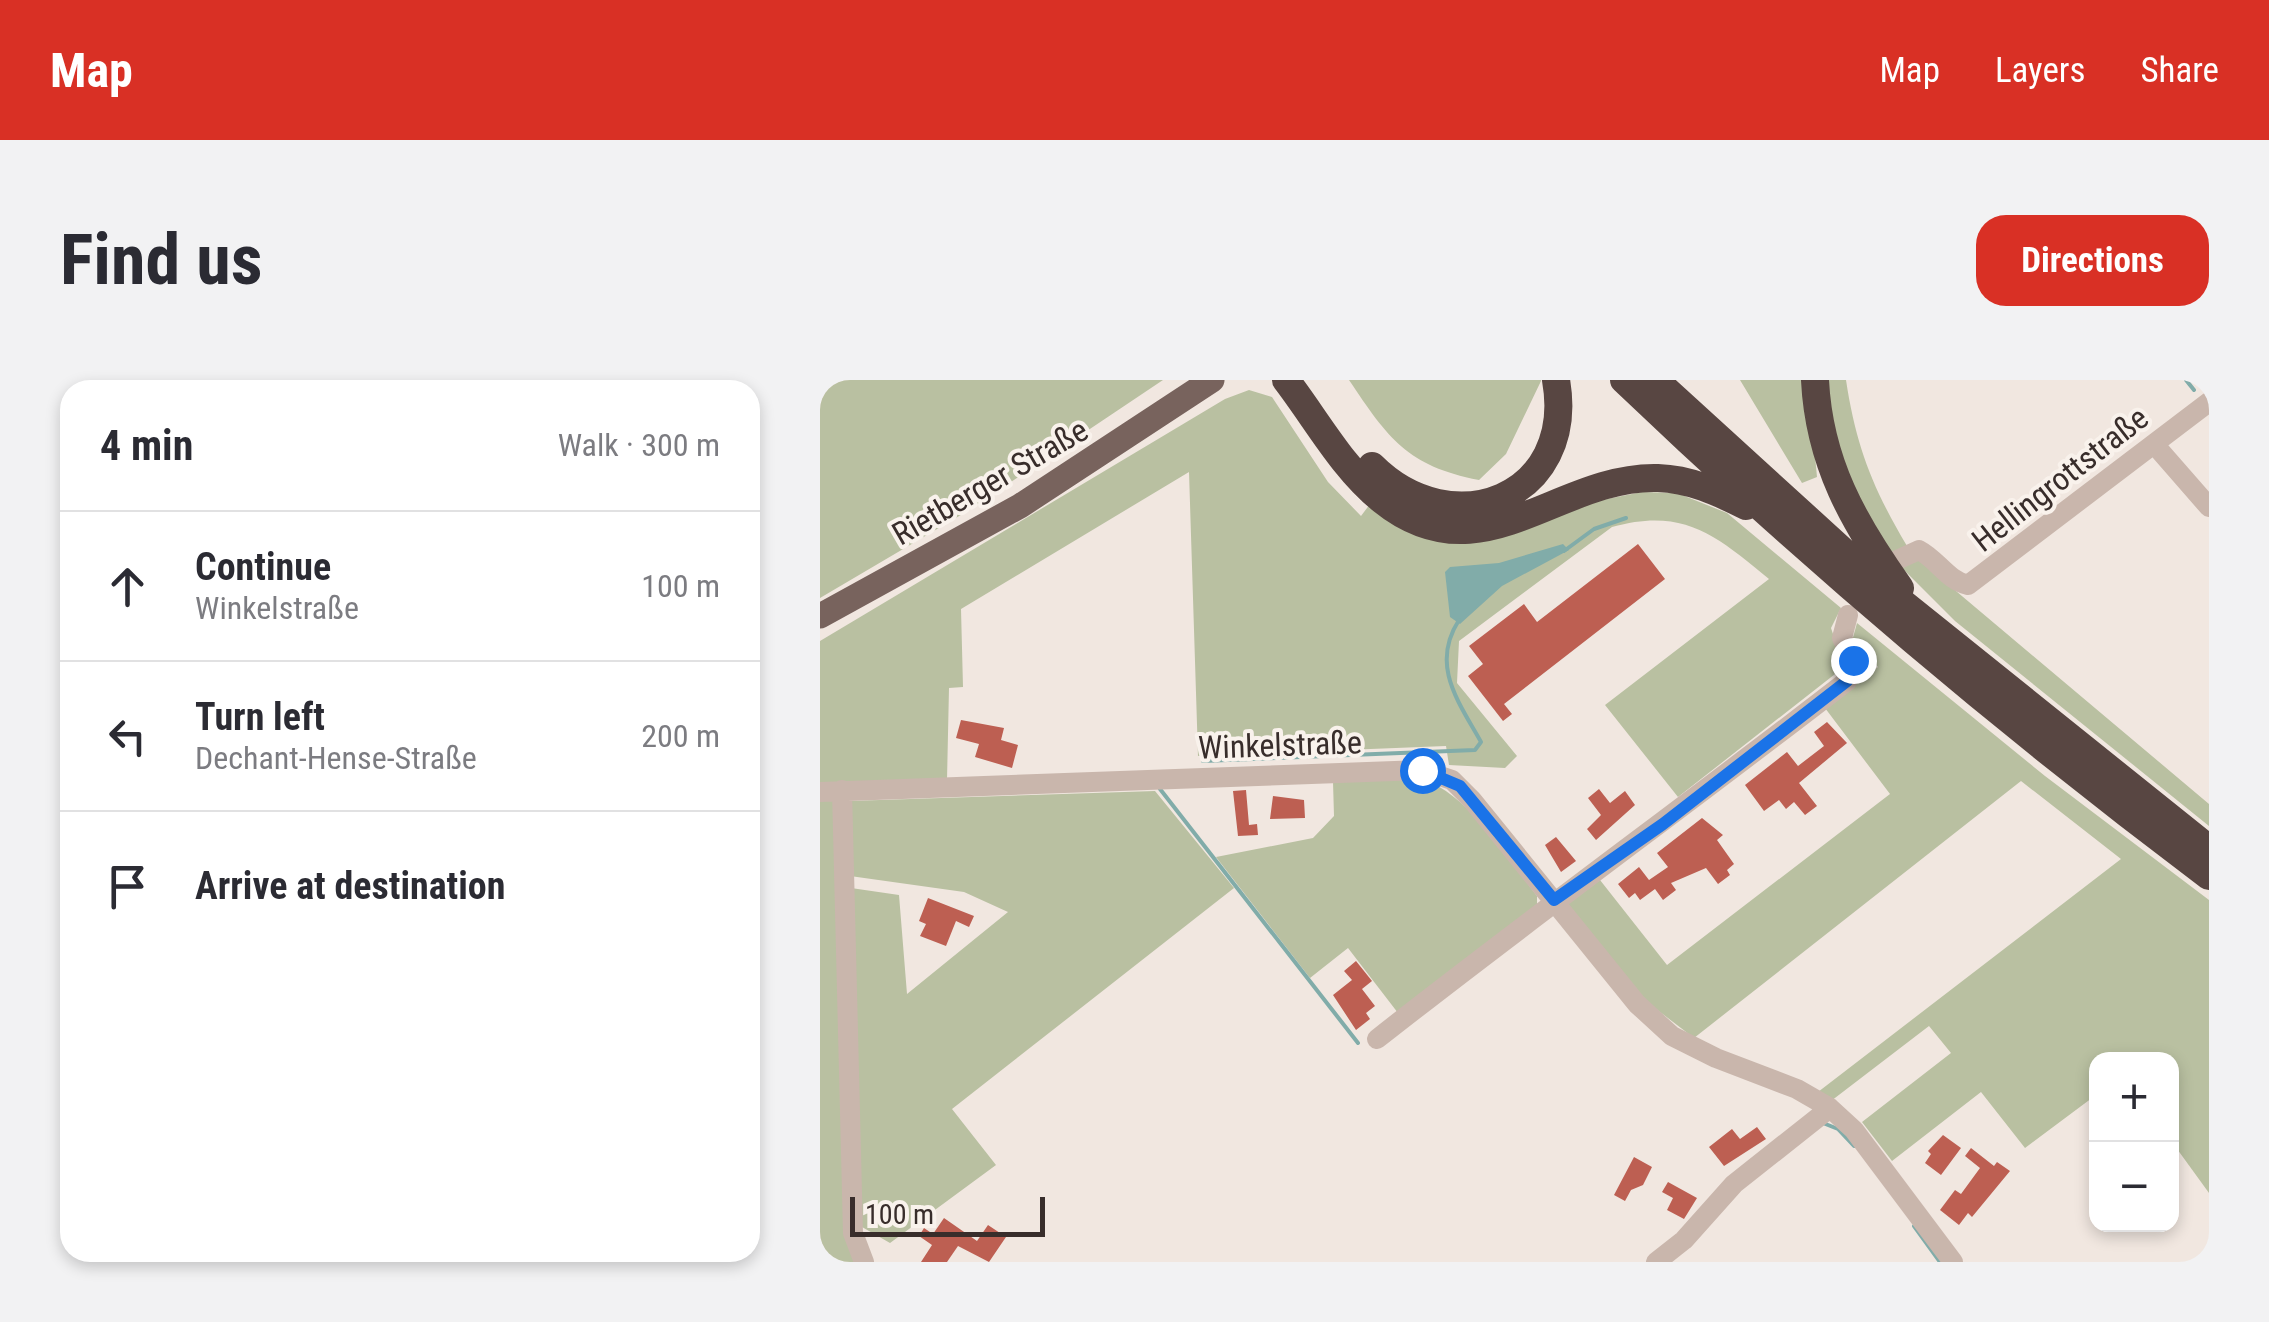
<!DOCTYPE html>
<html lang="en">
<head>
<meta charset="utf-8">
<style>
	:root { --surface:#fff; --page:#f2f2f3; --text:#2b2b33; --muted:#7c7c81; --line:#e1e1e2; --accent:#d93025 }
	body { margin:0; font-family:"Roboto Condensed",sans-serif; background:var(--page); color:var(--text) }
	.controls { position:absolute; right:30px; bottom:30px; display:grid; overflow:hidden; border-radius:20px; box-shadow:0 5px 15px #0003 }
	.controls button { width:90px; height:90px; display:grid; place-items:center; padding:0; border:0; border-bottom:2px solid var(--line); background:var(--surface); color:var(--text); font:50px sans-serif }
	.scale { position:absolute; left:30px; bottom:25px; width:195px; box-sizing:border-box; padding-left:10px; border:5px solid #382d2b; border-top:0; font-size:28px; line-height:35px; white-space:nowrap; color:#382d2b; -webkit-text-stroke:8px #f9f2ec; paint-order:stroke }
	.stop { position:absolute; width:30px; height:30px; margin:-22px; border:8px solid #1a73e8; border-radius:50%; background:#fff }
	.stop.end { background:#1a73e8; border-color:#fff; box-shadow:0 2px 10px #0008 }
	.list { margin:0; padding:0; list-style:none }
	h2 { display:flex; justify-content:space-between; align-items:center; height:130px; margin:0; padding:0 40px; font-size:42px }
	h2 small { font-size:32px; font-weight:400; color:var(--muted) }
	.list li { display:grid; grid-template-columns:65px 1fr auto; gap:30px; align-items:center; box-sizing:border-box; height:150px; padding:0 40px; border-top:2px solid var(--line) }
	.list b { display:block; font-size:38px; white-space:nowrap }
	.list p { margin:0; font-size:32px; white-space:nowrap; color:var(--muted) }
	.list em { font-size:32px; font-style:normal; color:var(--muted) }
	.icon { flex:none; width:55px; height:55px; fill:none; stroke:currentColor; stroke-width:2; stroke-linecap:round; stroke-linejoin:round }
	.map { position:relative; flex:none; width:1389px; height:882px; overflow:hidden; border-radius:30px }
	header { display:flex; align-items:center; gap:60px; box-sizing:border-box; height:140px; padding:0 50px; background:var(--accent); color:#fff }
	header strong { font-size:48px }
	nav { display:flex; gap:55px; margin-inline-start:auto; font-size:35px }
	.intro { display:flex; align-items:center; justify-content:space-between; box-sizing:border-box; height:240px; padding:0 60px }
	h1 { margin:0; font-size:70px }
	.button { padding:25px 45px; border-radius:30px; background:var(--accent); color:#fff; font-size:35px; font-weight:700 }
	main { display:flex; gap:60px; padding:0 60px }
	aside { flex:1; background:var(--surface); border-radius:30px; box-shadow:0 5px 15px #0003 }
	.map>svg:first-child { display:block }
	.green { fill:#b9c0a1 }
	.water { fill:#81aca9 }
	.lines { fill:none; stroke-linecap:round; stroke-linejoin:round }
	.stream { stroke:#81aca9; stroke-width:4 }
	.building { fill:#bd5f52 }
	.minor { stroke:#c9b6ac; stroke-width:20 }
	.major { stroke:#78635d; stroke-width:25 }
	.highway { stroke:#584642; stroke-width:28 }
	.route { stroke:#1a73e8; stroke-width:12 }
	.labels { text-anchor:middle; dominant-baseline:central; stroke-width:8; stroke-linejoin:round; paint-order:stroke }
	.street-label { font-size:32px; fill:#382d2b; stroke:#f9f2ec }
</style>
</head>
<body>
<header>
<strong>Map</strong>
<nav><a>Map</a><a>Layers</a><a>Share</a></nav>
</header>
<div class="intro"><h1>Find us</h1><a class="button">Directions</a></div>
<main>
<aside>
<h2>4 min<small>Walk · 300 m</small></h2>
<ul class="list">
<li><svg class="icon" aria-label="ahead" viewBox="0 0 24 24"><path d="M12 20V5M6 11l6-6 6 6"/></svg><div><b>Continue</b><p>Winkelstraße</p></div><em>100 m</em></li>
<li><svg class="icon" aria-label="left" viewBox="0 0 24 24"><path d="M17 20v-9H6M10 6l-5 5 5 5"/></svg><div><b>Turn left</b><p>Dechant-Hense-Straße</p></div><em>200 m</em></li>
<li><svg class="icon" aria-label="arrive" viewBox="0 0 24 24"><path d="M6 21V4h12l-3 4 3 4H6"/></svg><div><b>Arrive at destination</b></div></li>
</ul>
</aside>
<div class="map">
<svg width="1389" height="882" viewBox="0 0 1389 882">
	<rect width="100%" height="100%" fill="#f1e7e0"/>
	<path class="green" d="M 0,0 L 343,0 L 146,132 L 0,218 Z
		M 529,0 L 721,0 L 721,1 L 686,74 L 659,100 C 587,86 568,58 529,0 Z
		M 920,0 L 988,0 L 997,97 L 982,103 Z
		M 1003,0 L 1026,0 C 1036,66 1053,109 1087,166 L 1072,178 L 1030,113 Z
		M 429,10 L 452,17 L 508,102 L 541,136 L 550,124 L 569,139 L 782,120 L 822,112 L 857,113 L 907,133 L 1021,228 L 1011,248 L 1024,287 L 858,417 L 785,325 L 949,199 C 896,155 863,127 792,147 L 639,261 L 637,303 L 697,376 L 685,388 L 629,385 L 626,366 L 378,376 L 369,92 L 141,229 L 143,307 L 129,308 L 127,400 L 16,405 L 38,882 L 0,882 L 0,261 L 405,19 Z
		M 1098,179 L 1389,424 L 1389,446 L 1135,241 L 1080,186 Z
		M 1037,243 L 1225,396 L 1389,520 L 1389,813 L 1352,762 L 1352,679 L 1276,679 L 1276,715 L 1205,768 L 1161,712 L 1072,781 L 1042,742 L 1131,673 L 1109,646 L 1011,721 L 998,712 L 1301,479 L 1201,401 L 874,658 L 823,619 L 748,524 L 780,500 L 847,585 L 1070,414 L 1005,328 L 1058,287 L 1032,261 Z
		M 602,398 C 653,419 684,474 717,516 L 717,526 L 578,633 L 528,568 L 490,598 L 396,477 L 493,458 L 514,436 L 513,402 Z
		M 335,411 L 414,508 L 132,729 L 176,785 L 70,863 L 42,847 L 31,508 L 79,515 L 87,614 L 188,532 L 144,512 L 30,496 L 29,421 Z"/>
	<path class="water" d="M 743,164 L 749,170 L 682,206 L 640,244 L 630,237 L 625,192 L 630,187 L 679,183 Z"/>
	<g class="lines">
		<path class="stream" d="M 1366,0 L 1374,10
			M 744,171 L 774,149 L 806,138
			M 383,381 L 655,370 L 661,362 C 638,321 610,285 639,240
			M 340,409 L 538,663
			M 1003,743 L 1018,749 L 1034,766
			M 1094,846 L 1120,882"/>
	</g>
	<path class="building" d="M 818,164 L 845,199 L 684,324 L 692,334 L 683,341 L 648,296 L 663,284 L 649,266 L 704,224 L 717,242 Z
		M 141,340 L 184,348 L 181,360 L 198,365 L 192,388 L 155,377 L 159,364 L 136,358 Z
		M 1007,342 L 1027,363 L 979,403 L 997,426 L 985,435 L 974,422 L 966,429 L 959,420 L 944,431 L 925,405 L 967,372 L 978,386 L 1004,366 L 994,352 Z
		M 779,409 L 790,423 L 805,411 L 815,425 L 776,460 L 767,449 L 781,435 L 768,418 Z
		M 426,410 L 429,445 L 437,444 L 438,455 L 418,456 L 413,411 Z
		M 453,416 L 484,420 L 485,438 L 450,439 Z
		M 882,438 L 903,455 L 897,460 L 914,484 L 907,490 L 910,495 L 898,504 L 886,488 L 851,503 L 856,510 L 843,520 L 835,509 L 820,520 L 815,513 L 809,518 L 798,504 L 819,487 L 829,500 L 848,487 L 837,473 Z
		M 736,457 L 756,481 L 741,492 L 725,465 Z
		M 108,518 L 154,536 L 149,547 L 136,541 L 126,566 L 100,556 L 106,544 L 99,541 Z
		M 536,581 L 552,601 L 542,609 L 555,626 L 546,633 L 550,639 L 536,650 L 513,615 L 532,600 L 524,591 Z
		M 937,747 L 946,759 L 904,786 L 889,767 L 912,749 L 920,759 Z
		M 1123,755 L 1141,768 L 1121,795 L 1105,783 L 1111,774 L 1108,771 Z
		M 1151,768 L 1174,786 L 1177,782 L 1190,791 L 1152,837 L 1148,833 L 1139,845 L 1120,830 L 1135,810 L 1141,814 L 1160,788 L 1145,776 Z
		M 814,777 L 832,787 L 823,805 L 811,810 L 805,821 L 794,815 Z
		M 848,802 L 877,818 L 864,839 L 847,830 L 853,818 L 842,812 Z
		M 124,838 L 157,861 L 168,845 L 186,857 L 169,882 L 138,866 L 127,882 L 101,882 L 112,865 L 99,856 L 104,848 L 113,854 Z"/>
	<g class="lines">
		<path class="minor" d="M 1334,64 L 1389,127
			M 1077,180 L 1099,170 C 1118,180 1127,200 1148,205 L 1389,22
			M 22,410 L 33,853 L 44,882
			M 0,412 L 602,390 L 632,400 L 652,420 L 817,624 L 852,656 L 896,678 L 977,709 L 1010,728 L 1034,750 L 1133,882
			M 557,659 C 712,537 871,422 1027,301 L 1033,280 L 1022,258 L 1028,235
			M 836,882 L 864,860 L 914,804 L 1010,728"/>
		<path class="major" d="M 0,236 L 200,126 L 392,0"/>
		<path class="highway" d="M 466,0 C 496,39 523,89 562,120 C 661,200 737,95 838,98 C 870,99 898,112 926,126
			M 804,0 C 989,177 1184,342 1389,496
			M 835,0 L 1060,205 L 1389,469
			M 995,0 C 999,82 1033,142 1080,208
			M 552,86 C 632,166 757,118 736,0"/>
	</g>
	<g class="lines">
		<path class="route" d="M 602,390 L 640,406 L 734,520 L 843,444 L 1027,301 L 1033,280"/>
	</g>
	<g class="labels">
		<g class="street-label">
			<text transform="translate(1240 99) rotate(-38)">Hellingrottstraße</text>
			<text transform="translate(170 102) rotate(-30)">Rietberger Straße</text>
			<text transform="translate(460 365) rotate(-2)">Winkelstraße</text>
		</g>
	</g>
</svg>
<div class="controls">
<button>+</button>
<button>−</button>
</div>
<div class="scale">100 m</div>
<div class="stop" style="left:602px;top:390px"></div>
<div class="stop end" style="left:1033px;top:280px"></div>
</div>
</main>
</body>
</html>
